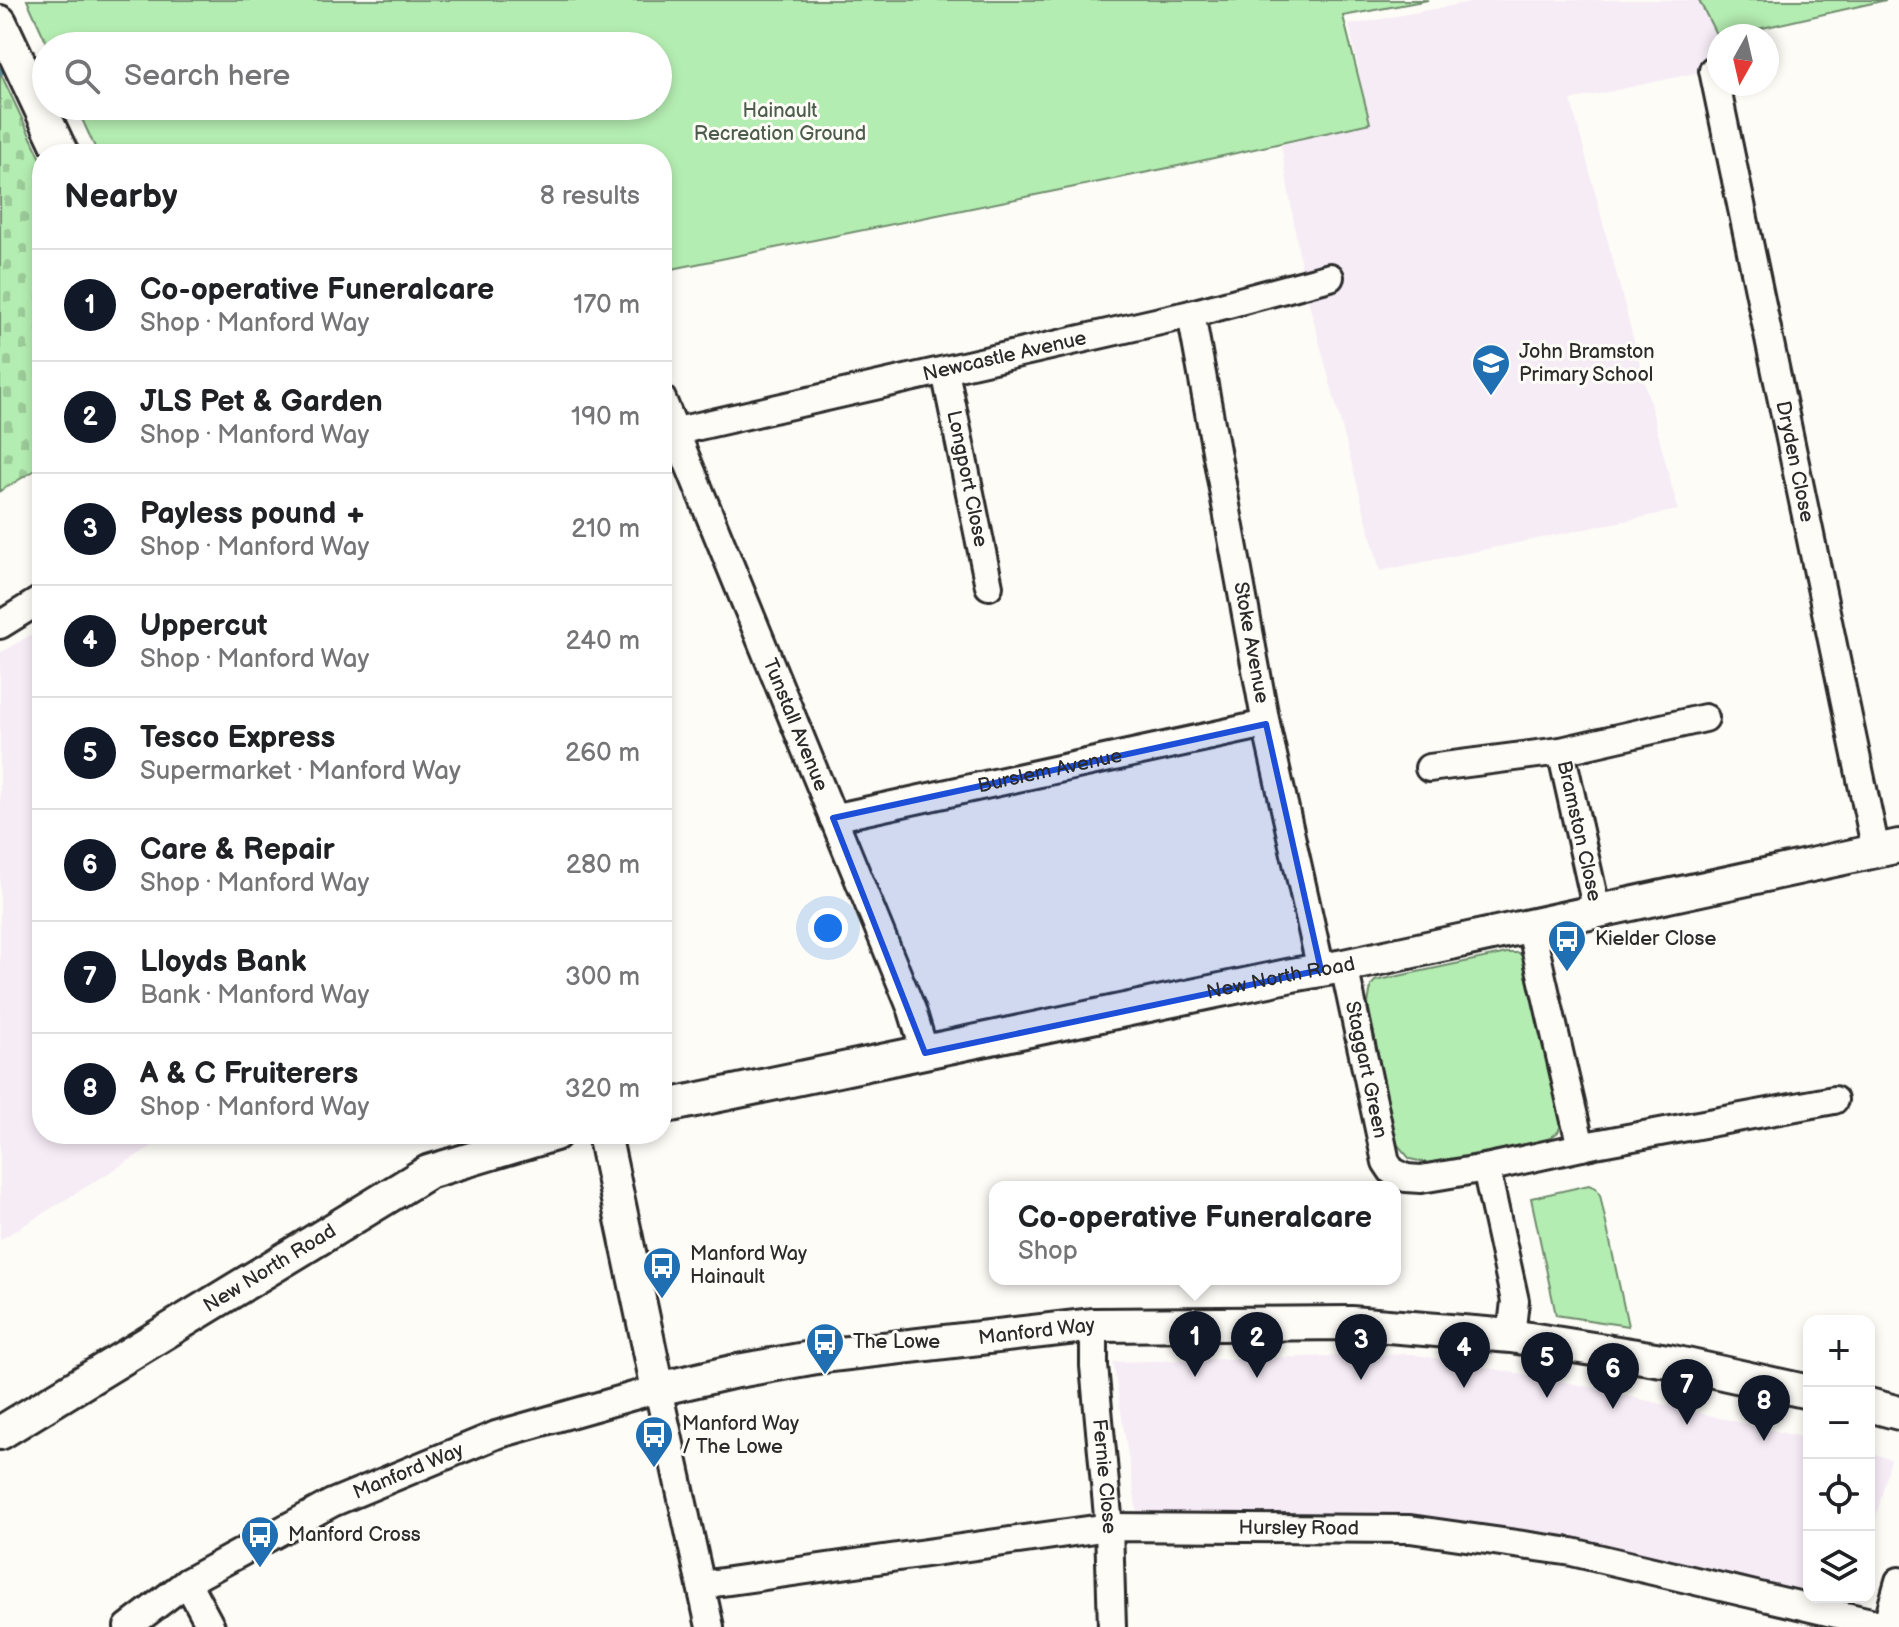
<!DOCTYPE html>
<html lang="en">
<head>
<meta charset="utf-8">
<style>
	:root { --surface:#fff; --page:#f2f2f2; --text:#202124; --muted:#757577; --line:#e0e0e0; --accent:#111827 }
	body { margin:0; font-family:"Balsamiq Sans",sans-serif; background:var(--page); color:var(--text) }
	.controls { position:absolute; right:24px; bottom:24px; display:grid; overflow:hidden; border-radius:16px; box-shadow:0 4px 12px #0003 }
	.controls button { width:72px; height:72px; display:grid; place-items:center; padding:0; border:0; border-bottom:2px solid var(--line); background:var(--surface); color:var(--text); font:40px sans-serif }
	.compass { position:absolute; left:1707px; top:24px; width:72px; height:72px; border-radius:50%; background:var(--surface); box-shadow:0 4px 12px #0003; rotate:188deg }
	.you { position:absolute; left:828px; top:928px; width:28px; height:28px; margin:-20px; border:6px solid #fff; border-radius:50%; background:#1a73e8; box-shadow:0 0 0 12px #1a73e833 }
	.badge { display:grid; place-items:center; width:52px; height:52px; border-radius:50%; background:var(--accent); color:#fff; font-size:26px; font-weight:700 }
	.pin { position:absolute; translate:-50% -66px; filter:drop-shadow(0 2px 4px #0008) }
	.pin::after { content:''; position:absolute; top:42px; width:28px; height:24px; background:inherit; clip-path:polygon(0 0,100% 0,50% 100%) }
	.popup { position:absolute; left:989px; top:1181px; width:412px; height:104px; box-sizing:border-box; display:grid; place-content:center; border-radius:16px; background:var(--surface); filter:drop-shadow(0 2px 6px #0005); font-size:26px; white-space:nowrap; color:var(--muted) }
	.popup b { font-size:30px; color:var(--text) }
	.popup::after { content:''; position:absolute; left:50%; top:100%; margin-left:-16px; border:16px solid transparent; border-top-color:var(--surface) }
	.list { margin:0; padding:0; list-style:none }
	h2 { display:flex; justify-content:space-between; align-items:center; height:104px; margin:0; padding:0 32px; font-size:34px }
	h2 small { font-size:26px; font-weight:400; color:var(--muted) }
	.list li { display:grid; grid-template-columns:52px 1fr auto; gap:24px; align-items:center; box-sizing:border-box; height:112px; padding:0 32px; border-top:2px solid var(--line) }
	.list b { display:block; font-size:30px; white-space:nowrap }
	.list p { margin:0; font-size:26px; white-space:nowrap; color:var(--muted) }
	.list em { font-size:26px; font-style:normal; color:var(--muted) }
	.icon { flex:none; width:44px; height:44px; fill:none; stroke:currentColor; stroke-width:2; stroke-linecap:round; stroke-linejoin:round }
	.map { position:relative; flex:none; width:1899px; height:1627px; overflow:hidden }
	.search { position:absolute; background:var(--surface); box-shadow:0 4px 12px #0003; left:32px; top:32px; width:640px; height:88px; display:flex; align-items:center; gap:20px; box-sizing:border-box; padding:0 28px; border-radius:44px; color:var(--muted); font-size:30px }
	.panel { position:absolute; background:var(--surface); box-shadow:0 4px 12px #0003; left:32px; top:144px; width:640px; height:1000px; border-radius:32px }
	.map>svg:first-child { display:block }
	.built { fill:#f6ecf6 }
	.cemetery { fill:url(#cemetery-stones); stroke:#708c6e; stroke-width:2 }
	.park { fill:#b4edb1; stroke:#708c6e; stroke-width:2 }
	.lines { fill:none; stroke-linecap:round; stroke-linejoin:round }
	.stream { stroke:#5c8b95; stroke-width:7 }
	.minor-casing { stroke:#2b2b2b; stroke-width:32 }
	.tertiary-casing { stroke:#2b2b2b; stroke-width:38 }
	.minor { stroke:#fdfcf7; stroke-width:26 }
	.tertiary { stroke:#fdfcf7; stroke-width:32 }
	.marked { fill:#1d4ed8; fill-opacity:0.2; stroke:#1d4ed8; stroke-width:6; stroke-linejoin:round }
	.labels { text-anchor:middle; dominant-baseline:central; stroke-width:6; stroke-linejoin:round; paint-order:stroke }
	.park-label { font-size:20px; fill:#4d5c4c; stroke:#fdfcf7 }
	.poi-label { font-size:20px; fill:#2b2b2b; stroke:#fdfcf7; text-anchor:start }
	.street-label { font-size:20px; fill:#2b2b2b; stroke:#fdfcf7 }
</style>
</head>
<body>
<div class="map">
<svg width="1899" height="1627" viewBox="0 0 1899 1627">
	<defs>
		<pattern id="cemetery-stones" width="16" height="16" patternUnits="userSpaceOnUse" patternTransform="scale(2)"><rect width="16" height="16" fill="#b4edb1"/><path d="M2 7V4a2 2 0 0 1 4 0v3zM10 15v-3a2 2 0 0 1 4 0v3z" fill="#9bcb98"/></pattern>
	</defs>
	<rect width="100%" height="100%" fill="#fdfcf7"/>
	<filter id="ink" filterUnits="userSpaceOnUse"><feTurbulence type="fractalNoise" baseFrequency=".0125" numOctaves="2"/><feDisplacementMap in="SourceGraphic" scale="16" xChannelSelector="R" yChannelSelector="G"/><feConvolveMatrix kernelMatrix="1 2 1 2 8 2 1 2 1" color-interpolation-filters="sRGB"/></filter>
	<g filter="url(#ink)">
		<path class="built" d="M 1481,0 L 1718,0 L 1727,36 L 1719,36 L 1719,68 L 1571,100 L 1678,510 L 1380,571 L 1304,284 L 1281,145 L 1370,123 L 1349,25 Z
			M 42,628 L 42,1134 L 172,1134 L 0,1240 L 0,653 Z
			M 1412,1354 L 1586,1386 L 1809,1439 L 1809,1595 L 1596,1546 L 1138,1518 L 1113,1362 Z
			M 1869,1453 L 1891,1459 L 1869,1544 Z"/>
		<path class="cemetery" d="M 0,72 L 42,161 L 42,466 L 0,491 Z"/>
		<path class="park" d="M 27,0 L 1428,0 L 1343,16 L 1370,123 L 1178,166 L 662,271 L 662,154 L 98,154 L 76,106 L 658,106 L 658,46 L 48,46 Z
			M 1699,0 L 1886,0 L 1718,38 Z
			M 1507,953 L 1519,953 L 1534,969 L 1564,1118 L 1558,1132 L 1546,1141 L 1428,1163 L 1410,1159 L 1396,1143 L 1368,1004 L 1371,986 L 1375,981 Z
			M 1589,1185 L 1596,1188 L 1600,1195 L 1628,1326 L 1556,1315 L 1531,1198 Z"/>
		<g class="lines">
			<path class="stream" d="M 0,72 L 3,69"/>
			<g class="minor-casing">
				<g id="minor">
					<path id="s1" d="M 1713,70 L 1876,851"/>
					<path id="s2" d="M 1191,314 L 1266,724 L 1321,970"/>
					<path id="s3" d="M 945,371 L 989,586"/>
					<path id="s4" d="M 662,399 L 912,1010 L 925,1053"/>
					<path id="s5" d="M 677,431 L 1191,314 L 1330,277"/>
					<path d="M 0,625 L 42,599"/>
					<path id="s6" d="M 1561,751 L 1597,911"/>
					<path d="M 1429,768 L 1561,751 L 1705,718"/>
					<path id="s7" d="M 833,818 L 1266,724"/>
					<path d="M 1530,925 L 1581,1147"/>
					<path id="s8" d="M 1344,966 L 1386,1162 L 1392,1171 L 1406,1178 L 1421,1179 L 1486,1168 L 1595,1144 L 1834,1100"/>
					<path d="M 1486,1168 L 1515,1301 L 1511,1336"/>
					<path id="s9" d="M 1094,1325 L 1094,1366 L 1109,1527 L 1112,1627"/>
					<path d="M 187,1582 L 211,1627"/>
					<path id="s10" d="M 701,1585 L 1109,1527 L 1410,1529 L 1572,1552 L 1892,1627"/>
					<path id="s11" d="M 128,1627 L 187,1582 L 332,1503 L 496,1435 L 658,1389 L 710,1627"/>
					<path d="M 1886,1627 L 1899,1581"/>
				</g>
			</g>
			<g class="tertiary-casing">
				<g id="tertiary">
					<path d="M 0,22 L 62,154"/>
					<path id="s12" d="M 662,1107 L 1292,975 L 1344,966 L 1899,846"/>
					<path id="s13" d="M 604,1134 L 658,1389 L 732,1372 L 822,1356 L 1094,1325 L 1351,1323 L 1511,1336 L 1668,1361 L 1809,1392"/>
					<path d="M 1869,1405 L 1899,1413"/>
					<path id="s14" d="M 0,1433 L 428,1172 L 555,1134"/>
				</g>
			</g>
			<use href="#minor" class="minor"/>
			<use href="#tertiary" class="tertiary"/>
		</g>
	</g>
	<path class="marked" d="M 1266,724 L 1321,970 L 925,1053 L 833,818 Z"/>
	<defs>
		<g id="school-pin" transform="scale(2)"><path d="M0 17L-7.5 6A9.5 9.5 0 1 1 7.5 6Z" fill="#1f6fb2" stroke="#fdfcf7"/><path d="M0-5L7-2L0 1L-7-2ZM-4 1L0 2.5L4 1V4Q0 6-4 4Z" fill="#fff"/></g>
		<g id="bus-pin" transform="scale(2)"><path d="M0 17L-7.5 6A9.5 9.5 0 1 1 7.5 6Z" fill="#1f6fb2" stroke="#fdfcf7"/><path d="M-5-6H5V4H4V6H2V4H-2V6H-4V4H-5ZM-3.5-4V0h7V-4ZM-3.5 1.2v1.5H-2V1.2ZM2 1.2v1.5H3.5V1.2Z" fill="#fff"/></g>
	</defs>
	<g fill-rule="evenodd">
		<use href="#school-pin" x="1491" y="363"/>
		<use href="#bus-pin" x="1567" y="939"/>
		<use href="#bus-pin" x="662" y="1266"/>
		<use href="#bus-pin" x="825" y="1342"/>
		<use href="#bus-pin" x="654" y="1435"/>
		<use href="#bus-pin" x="260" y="1535"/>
	</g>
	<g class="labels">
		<g class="park-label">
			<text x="780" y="111">Hainault<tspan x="780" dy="23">Recreation Ground</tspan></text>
		</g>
		<g class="poi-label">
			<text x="1519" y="352">John Bramston<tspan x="1519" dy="23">Primary School</tspan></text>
			<text x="1595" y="939">Kielder Close</text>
			<text x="690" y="1254">Manford Way<tspan x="690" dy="23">Hainault</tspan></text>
			<text x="853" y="1342">The Lowe</text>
			<text x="682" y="1424">Manford Way<tspan x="682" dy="23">/ The Lowe</tspan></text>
			<text x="288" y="1535">Manford Cross</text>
		</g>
		<g class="street-label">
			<text stroke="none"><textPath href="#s5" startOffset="336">Newcastle Avenue</textPath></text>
			<text stroke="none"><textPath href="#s1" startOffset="400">Dryden Close</textPath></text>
			<text stroke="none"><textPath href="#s3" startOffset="110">Longport Close</textPath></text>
			<text stroke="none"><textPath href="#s2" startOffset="334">Stoke Avenue</textPath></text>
			<text stroke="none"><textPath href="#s4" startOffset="352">Tunstall Avenue</textPath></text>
			<text stroke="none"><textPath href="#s7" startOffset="222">Burslem Avenue</textPath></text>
			<text stroke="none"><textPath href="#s6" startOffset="82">Bramston Close</textPath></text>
			<text stroke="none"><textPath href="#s12" startOffset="632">New North Road</textPath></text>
			<text stroke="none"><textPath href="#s8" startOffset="106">Staggart Green</textPath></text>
			<text stroke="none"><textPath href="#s14" startOffset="316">New North Road</textPath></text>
			<text stroke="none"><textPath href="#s13" startOffset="644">Manford Way</textPath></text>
			<text stroke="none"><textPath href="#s11" startOffset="322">Manford Way</textPath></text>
			<text stroke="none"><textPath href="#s9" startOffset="152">Fernie Close</textPath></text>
			<text stroke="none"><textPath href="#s10" startOffset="602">Hursley Road</textPath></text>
		</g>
	</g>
</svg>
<div class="controls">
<button>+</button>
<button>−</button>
<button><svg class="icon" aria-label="locate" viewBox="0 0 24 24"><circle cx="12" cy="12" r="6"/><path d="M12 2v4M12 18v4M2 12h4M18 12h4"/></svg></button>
<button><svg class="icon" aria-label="layers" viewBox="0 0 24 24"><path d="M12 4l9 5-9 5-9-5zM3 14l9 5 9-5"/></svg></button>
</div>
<svg class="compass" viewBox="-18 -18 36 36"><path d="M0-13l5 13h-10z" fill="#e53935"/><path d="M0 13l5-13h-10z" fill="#757577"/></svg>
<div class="you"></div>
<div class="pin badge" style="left:1195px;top:1377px">1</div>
<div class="popup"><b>Co-operative Funeralcare</b>Shop</div>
<div class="pin badge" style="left:1257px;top:1378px">2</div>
<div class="pin badge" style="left:1361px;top:1380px">3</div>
<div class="pin badge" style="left:1464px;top:1388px">4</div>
<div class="pin badge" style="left:1547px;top:1398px">5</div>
<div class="pin badge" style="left:1613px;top:1409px">6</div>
<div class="pin badge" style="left:1687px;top:1425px">7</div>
<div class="pin badge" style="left:1764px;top:1441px">8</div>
<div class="search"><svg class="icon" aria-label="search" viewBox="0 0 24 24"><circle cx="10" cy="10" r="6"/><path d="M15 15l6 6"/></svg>Search here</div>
<section class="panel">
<h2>Nearby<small>8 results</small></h2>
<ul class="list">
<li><span class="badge">1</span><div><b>Co-operative Funeralcare</b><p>Shop · Manford Way</p></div><em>170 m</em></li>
<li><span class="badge">2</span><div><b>JLS Pet &amp; Garden</b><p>Shop · Manford Way</p></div><em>190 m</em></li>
<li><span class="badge">3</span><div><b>Payless pound +</b><p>Shop · Manford Way</p></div><em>210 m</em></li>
<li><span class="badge">4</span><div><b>Uppercut</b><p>Shop · Manford Way</p></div><em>240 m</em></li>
<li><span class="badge">5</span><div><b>Tesco Express</b><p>Supermarket · Manford Way</p></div><em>260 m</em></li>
<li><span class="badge">6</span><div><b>Care &amp; Repair</b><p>Shop · Manford Way</p></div><em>280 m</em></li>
<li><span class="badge">7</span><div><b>Lloyds Bank</b><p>Bank · Manford Way</p></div><em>300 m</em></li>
<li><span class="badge">8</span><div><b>A &amp; C Fruiterers</b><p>Shop · Manford Way</p></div><em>320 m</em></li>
</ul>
</section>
</div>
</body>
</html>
